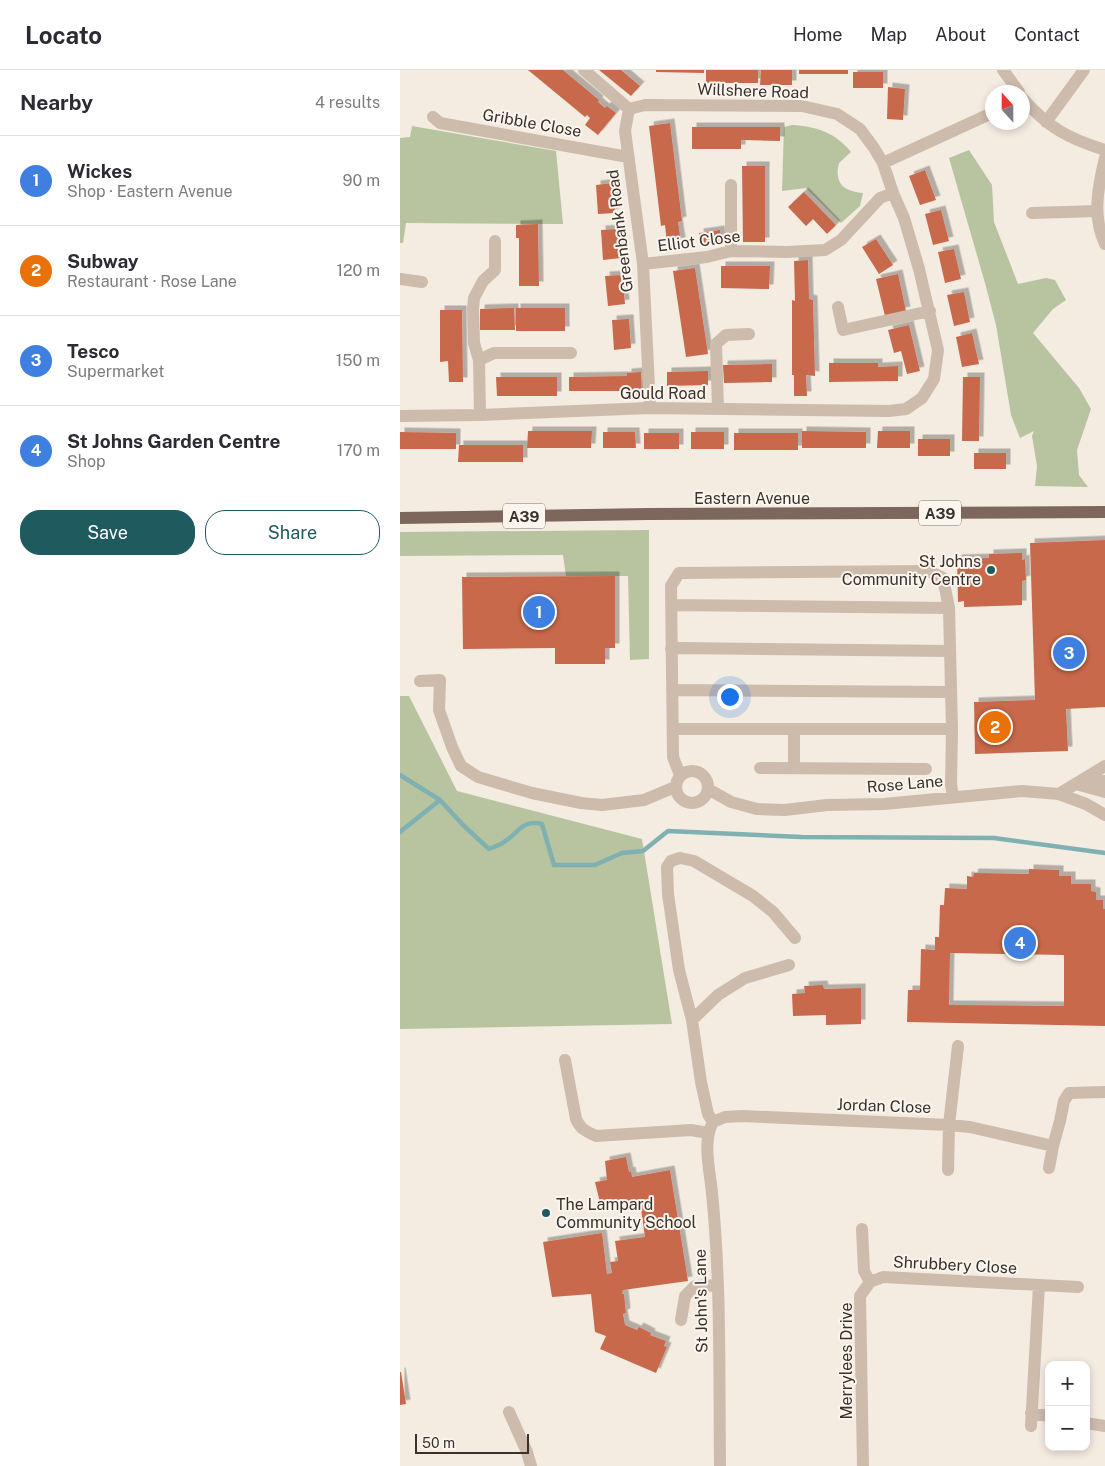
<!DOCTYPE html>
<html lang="en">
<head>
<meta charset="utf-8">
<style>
	:root { --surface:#fff; --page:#f2f2f3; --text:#2b2b33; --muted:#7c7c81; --line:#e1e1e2; --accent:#1f5a5e }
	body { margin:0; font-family:"Public Sans",sans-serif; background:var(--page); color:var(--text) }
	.controls { position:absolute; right:15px; bottom:15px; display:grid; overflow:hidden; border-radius:10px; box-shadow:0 2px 8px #0003 }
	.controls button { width:45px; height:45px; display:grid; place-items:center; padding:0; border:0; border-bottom:1px solid var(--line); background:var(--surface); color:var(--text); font:25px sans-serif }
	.compass { position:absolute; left:585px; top:15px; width:45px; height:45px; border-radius:50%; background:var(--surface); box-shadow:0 2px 8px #0003; rotate:339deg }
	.scale { position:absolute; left:15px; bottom:12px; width:114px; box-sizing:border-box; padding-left:5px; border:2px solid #3b302b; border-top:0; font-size:14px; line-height:18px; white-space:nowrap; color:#3b302b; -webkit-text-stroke:4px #fbf5ee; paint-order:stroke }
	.you { position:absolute; left:329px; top:626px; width:18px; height:18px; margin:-12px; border:4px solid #fff; border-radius:50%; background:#1a73e8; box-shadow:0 0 0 8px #1a73e833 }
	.badge { display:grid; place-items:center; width:32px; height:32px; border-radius:50%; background:var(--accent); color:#fff; font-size:16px; font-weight:700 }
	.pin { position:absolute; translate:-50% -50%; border:2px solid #fff; box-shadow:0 1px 5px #0006 }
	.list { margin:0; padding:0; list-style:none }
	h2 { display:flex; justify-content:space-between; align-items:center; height:65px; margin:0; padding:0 20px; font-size:21px }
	h2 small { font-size:16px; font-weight:400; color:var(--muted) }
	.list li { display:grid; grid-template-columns:32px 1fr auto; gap:15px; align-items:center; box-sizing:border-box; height:90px; padding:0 20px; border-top:1px solid var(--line) }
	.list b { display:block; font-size:19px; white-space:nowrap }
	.list p { margin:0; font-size:16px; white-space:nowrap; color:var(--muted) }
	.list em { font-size:16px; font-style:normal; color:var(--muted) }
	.actions { display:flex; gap:10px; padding:15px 20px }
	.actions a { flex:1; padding:11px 0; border:1px solid var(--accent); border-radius:20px; text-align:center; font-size:18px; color:var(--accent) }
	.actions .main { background:var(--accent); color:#fff }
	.map { position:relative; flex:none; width:705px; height:1396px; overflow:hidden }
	header { display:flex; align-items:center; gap:30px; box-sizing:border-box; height:70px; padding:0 25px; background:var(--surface); border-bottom:1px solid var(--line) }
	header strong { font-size:24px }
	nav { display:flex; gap:28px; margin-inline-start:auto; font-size:18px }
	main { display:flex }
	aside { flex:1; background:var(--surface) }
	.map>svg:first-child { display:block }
	.green { fill:#b8c4a0 }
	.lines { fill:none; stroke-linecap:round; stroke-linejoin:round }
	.stream { stroke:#7fb0b2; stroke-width:4.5 }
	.building { fill:#c8694b; fill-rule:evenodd; filter:url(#shadow) }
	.minor { stroke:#cdbbac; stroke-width:12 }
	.major { stroke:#7d675c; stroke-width:12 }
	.poi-dot { fill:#1f5a5e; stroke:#fbf5ee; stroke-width:2 }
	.labels { text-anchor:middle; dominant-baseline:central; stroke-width:4; stroke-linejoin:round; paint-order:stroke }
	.shield { fill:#fbf5ee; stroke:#756b66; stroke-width:1 }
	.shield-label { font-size:15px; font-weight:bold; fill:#3b302b }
	.street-label { font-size:16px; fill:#3b302b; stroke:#fbf5ee }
	.poi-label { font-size:16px; fill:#3b302b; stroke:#fbf5ee; text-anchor:end }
</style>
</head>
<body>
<header>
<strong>Locato</strong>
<nav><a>Home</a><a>Map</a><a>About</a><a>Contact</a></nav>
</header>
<main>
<aside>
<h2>Nearby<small>4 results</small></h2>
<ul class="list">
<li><span class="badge" style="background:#3f7fe0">1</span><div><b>Wickes</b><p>Shop · Eastern Avenue</p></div><em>90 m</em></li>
<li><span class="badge" style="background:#e8710a">2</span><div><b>Subway</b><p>Restaurant · Rose Lane</p></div><em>120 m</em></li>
<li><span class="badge" style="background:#3f7fe0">3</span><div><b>Tesco</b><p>Supermarket</p></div><em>150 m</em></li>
<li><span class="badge" style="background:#3f7fe0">4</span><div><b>St Johns Garden Centre</b><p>Shop</p></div><em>170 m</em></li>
</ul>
<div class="actions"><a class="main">Save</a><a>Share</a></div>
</aside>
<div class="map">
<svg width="705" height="1396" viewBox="0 0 705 1396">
	<defs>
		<filter id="shadow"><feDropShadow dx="4.5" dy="-4.5" stdDeviation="0" flood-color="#0004"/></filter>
	</defs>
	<rect width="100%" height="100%" fill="#f4ebe1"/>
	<path class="green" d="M 392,55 C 416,56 436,63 451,82 L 439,93 C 434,114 444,121 463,123 L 460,136 L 441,153 L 406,118 L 382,121 L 384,57 Z
		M 12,56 L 156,81 L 163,154 L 6,153 L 3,173 L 0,173 L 0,68 L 10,67 Z
		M 569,80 L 592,115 L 594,152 L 618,214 L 646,208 L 655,210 L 666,230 L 653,239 L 633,263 L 679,318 L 691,339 L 677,380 L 679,405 L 688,417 L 635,416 L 637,396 L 632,366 L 634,361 L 620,368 L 611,345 L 596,255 L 585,213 L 549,88 Z
		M 249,460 L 249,589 L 230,590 L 228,506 L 166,506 L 163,485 L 0,486 L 0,462 Z
		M 0,626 L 9,626 L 57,721 L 242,769 L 272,954 L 0,959 Z"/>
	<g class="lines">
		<path class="stream" d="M 0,705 L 40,730 L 63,755 L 89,779 C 94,777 100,775 104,772 C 119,763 122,749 142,754 L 154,795 L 195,795 L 222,783 L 243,781 L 268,761 L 401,767 L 594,768 L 705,783
			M 0,762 L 40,730"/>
	</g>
	<path class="building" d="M 128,0 L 163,0 L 199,30 L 198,32 L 205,38 L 207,36 L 216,43 L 198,65 L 185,55 L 190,48 L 187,45 L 185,47 Z
		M 199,0 L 221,0 L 240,16 L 231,26 Z
		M 256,0 L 304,0 L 304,3 L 256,2 Z
		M 306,0 L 358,0 L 358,13 L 306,13 Z
		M 361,0 L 392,0 L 392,15 L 360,15 Z
		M 399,0 L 448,0 L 448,4 L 399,4 Z
		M 453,2 L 483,2 L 483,18 L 453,18 Z
		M 488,17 L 505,19 L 503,50 L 487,49 Z
		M 270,53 L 282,151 L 278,152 L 281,172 L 267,174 L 265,155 L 261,156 L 249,56 Z
		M 292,57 L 380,57 L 380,71 L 341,70 L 341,79 L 292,79 Z
		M 342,96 L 365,96 L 365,172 L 343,172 Z
		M 525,100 L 536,130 L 520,135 L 509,106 Z
		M 213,113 L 215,143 L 198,144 L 196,115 Z
		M 404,122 L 436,155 L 427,164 L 413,149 L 406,156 L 388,137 Z
		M 541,140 L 549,171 L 533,175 L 525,144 Z
		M 138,154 L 139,216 L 119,216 L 119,168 L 116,168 L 116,155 Z
		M 218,159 L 221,188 L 203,190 L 201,160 Z
		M 320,160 L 322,173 L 301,176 L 299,163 Z
		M 476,169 L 493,195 L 479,204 L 462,177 Z
		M 554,179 L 561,209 L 545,213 L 538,182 Z
		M 408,190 L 409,229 L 413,230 L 415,306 L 406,305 L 407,326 L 394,326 L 394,305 L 392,305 L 392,230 L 395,231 L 394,191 Z
		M 321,196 L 370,196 L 369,219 L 321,218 Z
		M 295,198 L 308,284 L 286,287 L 273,201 Z
		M 498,204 L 506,241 L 485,246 L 476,209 Z
		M 222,205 L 225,234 L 208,236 L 205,206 Z
		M 564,222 L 570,252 L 554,256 L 547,225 Z
		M 114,238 L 115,260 L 80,260 L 80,239 Z
		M 116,238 L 165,238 L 165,261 L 116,261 Z
		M 40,240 L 62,240 L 63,312 L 49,312 L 48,291 L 40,292 Z
		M 229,249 L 231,278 L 214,280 L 212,250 Z
		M 509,255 L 520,301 L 507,304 L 501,281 L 494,283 L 488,260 Z
		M 572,263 L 579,294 L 562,297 L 556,267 Z
		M 429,293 L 478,293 L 478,297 L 498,296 L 498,311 L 429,312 Z
		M 372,294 L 372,312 L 324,313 L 323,295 Z
		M 308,301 L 308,315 L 267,316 L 267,302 Z
		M 241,302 L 242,324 L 229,325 L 228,321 L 169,321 L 169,307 L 227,306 L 227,303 Z
		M 96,307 L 157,307 L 157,326 L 97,326 Z
		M 563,307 L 580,307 L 579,371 L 562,371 Z
		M 128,361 L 192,361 L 191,378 L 127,378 Z
		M 402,361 L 466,362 L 466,378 L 402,378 Z
		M 478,361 L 510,361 L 510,378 L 477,378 Z
		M 0,362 L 56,363 L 56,379 L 0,379 Z
		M 203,362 L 235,362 L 236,378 L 203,378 Z
		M 291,362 L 324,362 L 324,379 L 291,379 Z
		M 244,363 L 279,363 L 279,379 L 244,379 Z
		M 334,363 L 398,363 L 398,380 L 334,380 Z
		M 518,369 L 550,369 L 550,386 L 518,386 Z
		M 59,375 L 123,375 L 123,392 L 58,392 Z
		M 574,383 L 606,383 L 606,399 L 574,399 Z
		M 705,470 L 705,637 L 666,639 L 668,681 L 575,684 L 574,632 L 635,630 L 630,473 Z
		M 622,483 L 622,490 L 625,489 L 626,510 L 622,511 L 622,535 L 564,537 L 564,531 L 558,532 L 557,489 L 589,488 L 589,484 Z
		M 215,506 L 215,578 L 205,578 L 205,594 L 155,594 L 155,578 L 63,579 L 62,507 Z
		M 629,799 L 659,800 L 659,806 L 671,806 L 671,814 L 691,814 L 691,821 L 696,822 L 696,830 L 703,830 L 703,839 L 705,839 L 705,956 L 507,952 L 508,920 L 520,920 L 521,879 L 535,880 L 535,867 L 539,867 L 540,835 L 544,835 L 545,818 L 567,819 L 567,806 L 573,807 L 574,803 L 629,804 ZM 550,883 L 664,885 L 664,936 L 549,935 Z
		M 423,915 L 424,919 L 461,918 L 461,954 L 426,955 L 426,945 L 393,946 L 392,924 L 405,923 L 404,916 Z
		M 226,1087 L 229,1102 L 231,1101 L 232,1107 L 270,1100 L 288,1211 L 223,1220 L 222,1224 L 224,1224 L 226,1243 L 223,1244 L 225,1255 L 237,1260 L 239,1257 L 251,1263 L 250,1265 L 266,1271 L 264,1276 L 267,1277 L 256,1303 L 200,1279 L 206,1266 L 195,1262 L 191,1224 L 152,1227 L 143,1172 L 202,1163 L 207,1204 L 212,1203 L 210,1192 L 218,1191 L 215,1171 L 245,1167 L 240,1132 L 201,1137 L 195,1112 L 207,1110 L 205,1091 Z
		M 0,1302 L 1,1302 L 6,1334 L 0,1335 Z"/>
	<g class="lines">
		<path class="minor" d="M 184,0 L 229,39
			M 603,0 L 619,22
			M 622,28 C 649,58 667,68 705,80
			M 229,39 L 225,61 L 243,194 L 250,338
			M 33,47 L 40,53 L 228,87
			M 646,52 L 684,0
			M 705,88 C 698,117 692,146 705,174
			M 483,93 L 592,43
			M 331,115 L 331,181
			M 632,143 L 697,141
			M 243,194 L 307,187 L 331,181 L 387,182 L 425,180 L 441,170 L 480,128 L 493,123
			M 0,209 L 22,212
			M 438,237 L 443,260 L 530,241
			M 79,290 L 94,283 L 171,283
			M 318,339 L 316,274 L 326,265 L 349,264
			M 80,345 L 79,290 L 74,273 L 73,239 L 74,228 L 83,211 L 95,200 L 95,171
			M 0,346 L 80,345 L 250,338 L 489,341 L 506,339 L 522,328 L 534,309 L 538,280 L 519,199 L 504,148 L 493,123 L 483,93 L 474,78 L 460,59 L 437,44 L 402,36 L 245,35 L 229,39
			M 271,535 L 549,538
			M 271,579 L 278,578 L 550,581
			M 20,611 L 40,610 L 39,640 L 52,677 L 61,696 L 78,707 L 132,723 L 181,733 L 202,735 L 244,730 L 275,717
			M 272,620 L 550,622
			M 273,659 L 552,659
			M 360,698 L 526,699
			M 394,698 L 394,659
			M276 717a16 16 0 1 1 32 0a16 16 0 1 1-32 0Z
			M 280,705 L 273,687 L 271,516 L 279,503 L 528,501 L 543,508 L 549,538 L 552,659 L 551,714 L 553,727
			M 683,711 L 705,711
			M 676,714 L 705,722
			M 308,719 L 331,732 L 357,739 L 385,740 L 427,735 L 484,734 L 622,721 L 659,724 L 686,734 L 705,745
			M 659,724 L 705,696
			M 292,950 L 318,925 L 345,908 L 389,895
			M 165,990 L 176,1049 C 181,1060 186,1061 196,1066 L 291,1060 L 308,1063
			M 313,1052 L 325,1047 L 342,1046 L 549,1055 L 570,1057 L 653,1076 L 660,1051 L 664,1031 L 669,1023 L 705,1022
			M 649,1098 L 653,1076
			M 548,1100 L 549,1055 L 558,976
			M 462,1159 L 464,1201 L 470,1212 L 460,1226 L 463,1396
			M 470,1212 L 483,1207 L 678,1217
			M 281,1250 L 285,1226 L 295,1216 L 318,1215
			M 109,1342 L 127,1382 L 131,1396
			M 631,1343 L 649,1346
			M 686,1353 L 705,1356
			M 631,1356 L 639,1215
			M 320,1396 C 319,1305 321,1213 312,1123 C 310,1101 302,1071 313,1052 L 308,1044 L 301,1012 L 292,950 L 279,900 L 268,824 L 267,797 L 271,791 L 280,788 L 294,791 L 353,826 L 373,842 L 395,868"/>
		<path class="major" d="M 0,448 L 249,444 L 705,442"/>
	</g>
	<g class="poi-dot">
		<circle cx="591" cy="500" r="5"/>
		<circle cx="146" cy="1143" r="5"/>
	</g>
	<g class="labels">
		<g class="shield">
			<rect x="519" y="430.5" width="42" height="25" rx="4"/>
			<rect x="103" y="433.5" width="42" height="25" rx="4"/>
		</g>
		<g class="shield-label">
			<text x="540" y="443">A39</text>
			<text x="124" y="446">A39</text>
		</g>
		<g class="street-label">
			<text transform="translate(353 21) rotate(2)">Willshere Road</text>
			<text transform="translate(132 53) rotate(10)">Gribble Close</text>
			<text transform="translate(220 161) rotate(-97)">Greenbank Road</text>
			<text transform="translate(299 171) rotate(-7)">Elliot Close</text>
			<text x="263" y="323">Gould Road</text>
			<text x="352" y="428">Eastern Avenue</text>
			<text transform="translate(505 714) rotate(-5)">Rose Lane</text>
			<text transform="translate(484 1036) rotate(2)">Jordan Close</text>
			<text transform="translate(555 1195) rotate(3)">Shrubbery Close</text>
			<text transform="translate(301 1231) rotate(-91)">St John's Lane</text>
			<text transform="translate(446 1291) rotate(-90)">Merrylees Drive</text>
		</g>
		<g class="poi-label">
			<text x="581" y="491">St Johns<tspan x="581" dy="18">Community Centre</tspan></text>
			<text x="156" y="1134" text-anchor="start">The Lampard<tspan x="156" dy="18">Community School</tspan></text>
		</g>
	</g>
</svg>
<div class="controls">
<button>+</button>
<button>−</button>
</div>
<svg class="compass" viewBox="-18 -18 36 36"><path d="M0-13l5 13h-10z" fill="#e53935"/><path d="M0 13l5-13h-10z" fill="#7c7c81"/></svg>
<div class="scale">50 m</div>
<div class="you"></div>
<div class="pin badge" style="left:139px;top:542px;background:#3f7fe0">1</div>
<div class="pin badge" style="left:595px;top:657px;background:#e8710a">2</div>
<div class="pin badge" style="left:669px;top:583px;background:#3f7fe0">3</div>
<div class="pin badge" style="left:620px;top:873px;background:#3f7fe0">4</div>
</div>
</main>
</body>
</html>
